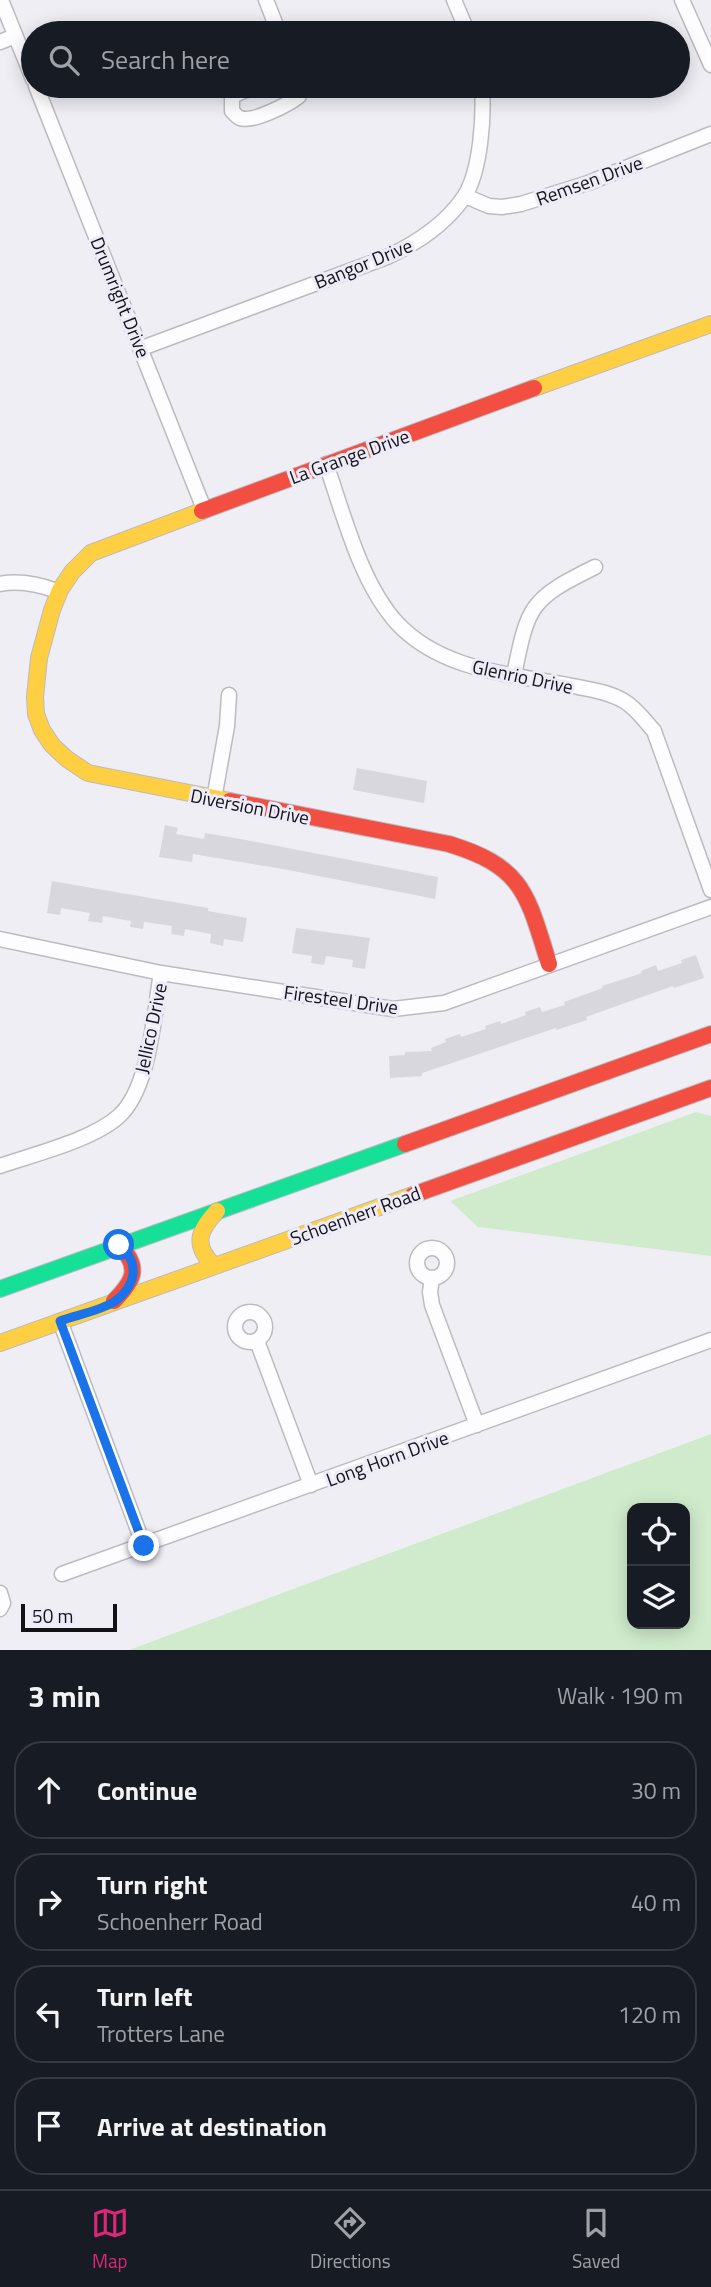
<!DOCTYPE html>
<html lang="en">
<head>
<meta charset="utf-8">
<style>
	:root { --surface:#171b24; --page:#20242c; --text:#f1f3f6; --muted:#9ea1a6; --line:#363941; --accent:#db2777 }
	body { margin:0; font-family:"Titillium Web",sans-serif; background:var(--page); color:var(--text) }
	.controls { position:absolute; right:21px; bottom:21px; display:grid; overflow:hidden; border-radius:14px; box-shadow:0 4px 18px #0003 }
	.controls button { width:63px; height:63px; display:grid; place-items:center; padding:0; border:0; border-bottom:2px solid var(--line); background:var(--surface); color:var(--text); font:35px sans-serif }
	.scale { position:absolute; left:21px; bottom:18px; width:96px; box-sizing:border-box; padding-left:7px; border:4px solid #131216; border-top:0; font-size:19px; line-height:24px; white-space:nowrap; color:#131216; -webkit-text-stroke:5px #eeebf8; paint-order:stroke }
	.stop { position:absolute; width:21px; height:21px; margin:-16px; border:5px solid #1a73e8; border-radius:50%; background:#fff }
	.stop.end { background:#1a73e8; border-color:#fff; box-shadow:0 2px 7px #0008 }
	.list { margin:0; padding:0; list-style:none }
	h2 { display:flex; justify-content:space-between; align-items:center; height:91px; margin:0; padding:0 28px; font-size:30px }
	h2 small { font-size:23px; font-weight:400; color:var(--muted) }
	.list li { display:grid; grid-template-columns:46px 1fr auto; gap:21px; align-items:center; box-sizing:border-box; height:98px; margin:0 14px 14px; padding:0 14px; border:2px solid var(--line); border-radius:28px }
	.list b { display:block; font-size:26px; white-space:nowrap }
	.list p { margin:0; font-size:23px; white-space:nowrap; color:var(--muted) }
	.list em { font-size:23px; font-style:normal; color:var(--muted) }
	.icon { flex:none; width:38px; height:38px; fill:none; stroke:currentColor; stroke-width:2; stroke-linecap:round; stroke-linejoin:round }
	.map { position:relative; flex:none; width:711px; height:1650px; overflow:hidden }
	.search { position:absolute; background:var(--surface); box-shadow:0 4px 18px #0003; left:21px; right:21px; top:21px; height:77px; display:flex; align-items:center; gap:18px; box-sizing:border-box; padding:0 24px; border-radius:38px; color:var(--muted); font-size:26px }
	.sheet { height:539px; background:var(--surface) }
	nav { display:flex; justify-content:space-around; align-items:center; box-sizing:border-box; height:98px; border-top:2px solid var(--line); background:var(--surface); font-size:19px; color:var(--muted) }
	nav a { display:grid; justify-items:center; gap:4px }
	nav .on { color:var(--accent) }
	.map>svg:first-child { display:block }
	.green { fill:#d0ebcc; fill-rule:evenodd }
	.building { fill:#d8d7dd }
	.lines { fill:none; stroke-linecap:round; stroke-linejoin:round }
	.street-casing { stroke:#bcbbc0; stroke-width:17 }
	.fast-casing { stroke:#bcbbc0; stroke-width:18 }
	.slow-casing { stroke:#bcbbc0; stroke-width:18 }
	.jam-casing { stroke:#bcbbc0; stroke-width:18 }
	.street { stroke:#fdfcfe; stroke-width:14 }
	.fast { stroke:#16e098; stroke-width:16 }
	.slow { stroke:#ffcf43; stroke-width:16 }
	.jam { stroke:#f24e42; stroke-width:16 }
	.route { stroke:#1a73e8; stroke-width:9 }
	.labels { text-anchor:middle; dominant-baseline:central; stroke-width:6; stroke-linejoin:round; paint-order:stroke }
	.street-label { font-size:19px; fill:#131216; stroke:#eeebf8 }
</style>
</head>
<body>
<div class="map">
<svg width="711" height="1650" viewBox="0 0 711 1650">
	<rect width="100%" height="100%" fill="#efeef5"/>
	<path class="green" d="M 696,1112 L 711,1116 L 711,1256 L 478,1227 L 450,1201 Z
		M 711,1434 L 711,1650 L 129,1650 ZM 632,1508 L 685,1508 L 685,1624 L 632,1624 Z"/>
	<path class="building" d="M 357,768 L 427,781 L 424,803 L 353,790 Z
		M 165,825 L 178,828 L 176,834 L 204,839 L 205,833 L 246,840 L 438,877 L 435,899 L 283,869 L 193,854 L 192,862 L 159,857 Z
		M 52,881 L 208,908 L 208,911 L 247,918 L 243,942 L 224,939 L 223,946 L 210,943 L 211,934 L 185,929 L 184,936 L 171,934 L 172,926 L 144,922 L 143,929 L 130,927 L 131,921 L 103,916 L 102,923 L 88,921 L 90,913 L 61,908 L 60,915 L 47,913 Z
		M 296,928 L 370,938 L 365,969 L 352,967 L 353,960 L 326,956 L 324,965 L 311,963 L 312,956 L 292,953 Z
		M 696,955 L 704,978 L 674,988 L 673,986 L 586,1017 L 587,1020 L 556,1030 L 556,1028 L 422,1073 L 422,1076 L 390,1078 L 389,1056 L 405,1055 L 405,1052 L 432,1051 L 431,1048 L 446,1042 L 445,1039 L 460,1034 L 461,1037 L 486,1029 L 485,1026 L 500,1021 L 501,1024 L 526,1015 L 525,1012 L 540,1007 L 542,1012 L 565,1005 L 564,1002 L 603,988 L 602,986 L 642,973 L 641,971 L 656,965 L 658,971 L 682,963 L 681,960 Z"/>
	<g class="lines">
		<g class="street-casing">
			<path id="street" d="M 1,0 L 33,79
				M 266,0 L 279,33
				M 454,0 L 468,33
				M 682,0 L 711,65
				M 0,42 L 15,36
				M 36,86 L 204,509
				M 256,86 L 232,96 L 232,111 C 234,113 237,117 240,118 C 253,123 289,104 299,96 L 300,86
				M 465,196 L 489,206 L 502,207 L 521,204 L 588,183 L 711,134
				M 142,348 L 387,257 C 417,243 445,225 464,197 C 481,171 484,116 482,86
				M 326,464 C 344,515 360,582 397,623 C 441,670 508,674 568,685 C 587,689 607,691 624,701 C 636,708 645,721 654,731 L 711,890
				M 0,584 C 20,580 38,584 57,591
				M 514,675 C 528,605 530,599 595,567
				M 214,799 L 227,726 L 229,695
				M 0,939 L 161,973 L 393,1009 L 444,1003 L 711,907
				M 0,1166 C 34,1154 93,1140 119,1116 C 150,1088 154,1013 161,973
				M417 1263a15 15 0 1 1 30 0a15 15 0 1 1-30 0Z
				M 432,1278 L 430,1292 L 432,1305 L 477,1425
				M235 1327a15 15 0 1 1 30 0a15 15 0 1 1-30 0Z
				M 60,1321 L 144,1546
				M 257,1341 L 311,1485
				M 62,1574 L 711,1340
				M 0,1593 L 3,1603 L 0,1609"/>
		</g>
		<g class="fast-casing">
			<path id="fast" d="M 0,1289 L 405,1144"/>
		</g>
		<g class="slow-casing">
			<path id="slow" d="M 534,388 L 711,324
				M 202,511 L 91,553 L 72,572 L 60,590 L 52,610 L 39,658 L 35,697 L 36,714 L 42,730 L 52,745 L 67,759 L 88,773 L 230,801
				M 214,1266 C 193,1245 198,1231 217,1211
				M 0,1343 L 413,1195"/>
		</g>
		<g class="jam-casing">
			<path id="jam" d="M 202,511 L 534,388
				M 230,801 L 449,844 C 524,867 527,894 549,964
				M 405,1144 L 711,1034
				M 413,1195 L 711,1088
				M 114,1301 C 134,1281 141,1267 119,1245"/>
		</g>
		<use href="#street" class="street"/>
		<use href="#fast" class="fast"/>
		<use href="#slow" class="slow"/>
		<use href="#jam" class="jam"/>
	</g>
	<g class="lines">
		<path class="route" d="M 119,1245 C 141,1263 136,1286 114,1302 C 99,1311 76,1315 60,1321 L 144,1546"/>
	</g>
	<g class="labels">
		<g class="street-label">
			<text transform="translate(589 180) rotate(-20)">Remsen Drive</text>
			<text transform="translate(363 263) rotate(-22)">Bangor Drive</text>
			<text transform="translate(121 297) rotate(68)">Drumright Drive</text>
			<text transform="translate(349 456) rotate(-20)">La Grange Drive</text>
			<text transform="translate(523 676) rotate(12)">Glenrio Drive</text>
			<text transform="translate(250 806) rotate(11)">Diversion Drive</text>
			<text transform="translate(341 999) rotate(8)">Firesteel Drive</text>
			<text transform="translate(150 1028) rotate(-78)">Jellico Drive</text>
			<text transform="translate(355 1215) rotate(-20)">Schoenherr Road</text>
			<text transform="translate(387 1458) rotate(-20)">Long Horn Drive</text>
		</g>
	</g>
</svg>
<div class="controls">
<button><svg class="icon" aria-label="locate" viewBox="0 0 24 24"><circle cx="12" cy="12" r="6"/><path d="M12 2v4M12 18v4M2 12h4M18 12h4"/></svg></button>
<button><svg class="icon" aria-label="layers" viewBox="0 0 24 24"><path d="M12 4l9 5-9 5-9-5zM3 14l9 5 9-5"/></svg></button>
</div>
<div class="scale">50 m</div>
<div class="stop" style="left:119px;top:1245px"></div>
<div class="stop end" style="left:144px;top:1546px"></div>
<div class="search"><svg class="icon" aria-label="search" viewBox="0 0 24 24"><circle cx="10" cy="10" r="6"/><path d="M15 15l6 6"/></svg>Search here</div>
</div>
<section class="sheet">
<h2>3 min<small>Walk · 190 m</small></h2>
<ul class="list">
<li><svg class="icon" aria-label="ahead" viewBox="0 0 24 24"><path d="M12 20V5M6 11l6-6 6 6"/></svg><div><b>Continue</b></div><em>30 m</em></li>
<li><svg class="icon" aria-label="right" viewBox="0 0 24 24"><path d="M7 20v-9h11M14 6l5 5-5 5"/></svg><div><b>Turn right</b><p>Schoenherr Road</p></div><em>40 m</em></li>
<li><svg class="icon" aria-label="left" viewBox="0 0 24 24"><path d="M17 20v-9H6M10 6l-5 5 5 5"/></svg><div><b>Turn left</b><p>Trotters Lane</p></div><em>120 m</em></li>
<li><svg class="icon" aria-label="arrive" viewBox="0 0 24 24"><path d="M6 21V4h12l-3 4 3 4H6"/></svg><div><b>Arrive at destination</b></div></li>
</ul>
</section>
<nav>
<a class="on"><svg class="icon" aria-label="map" viewBox="0 0 24 24"><path d="M3 6l6-2 6 2 6-2v14l-6 2-6-2-6 2zM9 4v14M15 6v14"/></svg>Map</a>
<a><svg class="icon" aria-label="directions" viewBox="0 0 24 24"><path d="M12 3l9 9-9 9-9-9zM9 14v-3h6M13 9l2 2-2 2"/></svg>Directions</a>
<a><svg class="icon" aria-label="saved" viewBox="0 0 24 24"><path d="M7 4h10v16l-5-4-5 4z"/></svg>Saved</a>
</nav>
</body>
</html>
